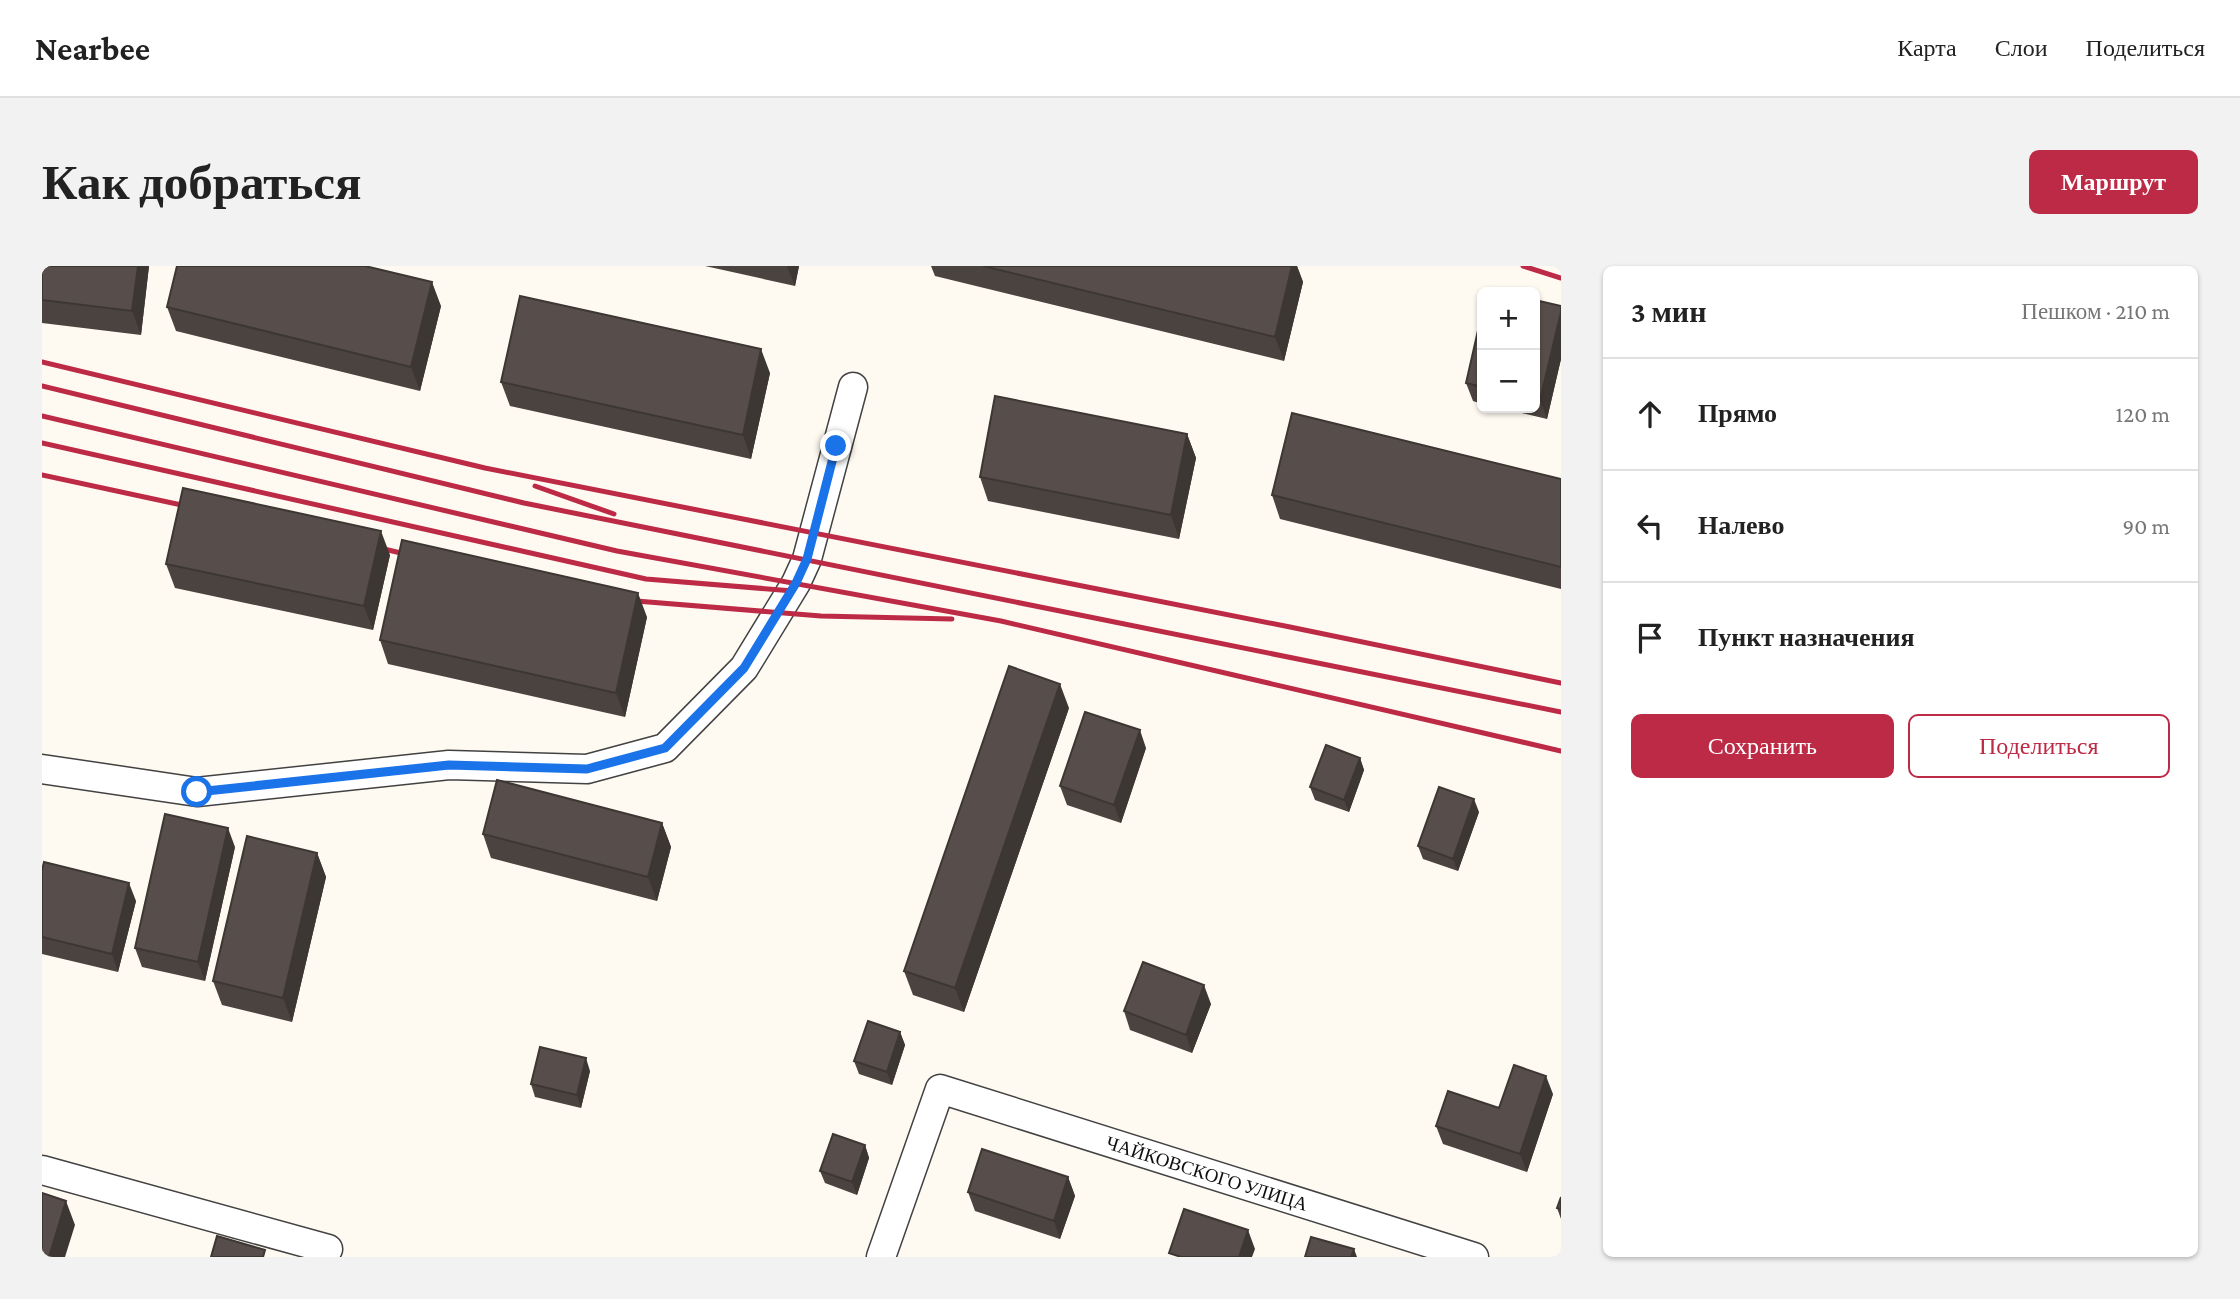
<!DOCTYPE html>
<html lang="ru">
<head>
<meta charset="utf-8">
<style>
	:root { --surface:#fff; --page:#f2f2f2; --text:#222; --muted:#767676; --line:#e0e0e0; --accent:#bc2a46 }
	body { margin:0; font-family:"Crimson Pro",serif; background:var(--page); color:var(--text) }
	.controls { position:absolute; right:21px; top:21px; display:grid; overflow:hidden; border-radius:10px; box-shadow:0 2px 5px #0004 }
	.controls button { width:63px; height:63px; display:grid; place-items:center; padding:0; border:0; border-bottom:2px solid var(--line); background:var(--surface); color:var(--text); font:35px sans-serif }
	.stop { position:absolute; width:21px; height:21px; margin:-16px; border:5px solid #1a73e8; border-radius:50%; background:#fff }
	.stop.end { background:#1a73e8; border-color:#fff; box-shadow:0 2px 7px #0008 }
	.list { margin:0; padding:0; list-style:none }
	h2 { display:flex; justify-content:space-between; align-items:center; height:91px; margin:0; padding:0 28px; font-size:30px }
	h2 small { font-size:23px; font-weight:400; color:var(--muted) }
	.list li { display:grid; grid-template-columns:46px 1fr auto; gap:21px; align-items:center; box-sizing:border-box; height:112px; padding:0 28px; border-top:2px solid var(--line) }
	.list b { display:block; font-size:26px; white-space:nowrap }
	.list em { font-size:23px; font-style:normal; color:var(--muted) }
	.actions { display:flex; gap:14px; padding:21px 28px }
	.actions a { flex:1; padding:16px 0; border:2px solid var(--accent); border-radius:10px; text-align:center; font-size:24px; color:var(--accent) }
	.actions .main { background:var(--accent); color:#fff }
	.icon { flex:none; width:38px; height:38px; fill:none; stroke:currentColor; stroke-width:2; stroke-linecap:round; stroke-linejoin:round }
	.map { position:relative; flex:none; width:1519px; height:991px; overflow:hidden; border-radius:10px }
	header { display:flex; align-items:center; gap:42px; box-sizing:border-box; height:98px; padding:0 35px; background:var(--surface); border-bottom:2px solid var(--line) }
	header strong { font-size:33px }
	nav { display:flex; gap:38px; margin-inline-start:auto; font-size:24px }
	.intro { display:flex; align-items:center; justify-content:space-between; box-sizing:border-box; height:168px; padding:0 42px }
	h1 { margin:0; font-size:49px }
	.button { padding:18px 32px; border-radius:10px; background:var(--accent); color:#fff; font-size:24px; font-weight:700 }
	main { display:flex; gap:42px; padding:0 42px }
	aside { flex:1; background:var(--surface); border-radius:10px; box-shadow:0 2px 5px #0004 }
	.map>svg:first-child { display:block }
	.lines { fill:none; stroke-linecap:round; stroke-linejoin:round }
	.minor-casing { stroke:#424242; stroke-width:31 }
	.minor { stroke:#fff; stroke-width:28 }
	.rail { stroke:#bc2a46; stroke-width:5 }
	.wall { fill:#4b4340 }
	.shaded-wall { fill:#3d3734 }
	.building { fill:#574e4b; stroke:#3d3734; stroke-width:2 }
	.route { stroke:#1a73e8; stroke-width:9 }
	.labels { text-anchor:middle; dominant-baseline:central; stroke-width:7; stroke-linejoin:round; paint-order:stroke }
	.street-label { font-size:19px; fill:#0f0f0f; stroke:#fff }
</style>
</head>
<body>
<header>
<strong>Nearbee</strong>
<nav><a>Карта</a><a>Слои</a><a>Поделиться</a></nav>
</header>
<div class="intro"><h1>Как добраться</h1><a class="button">Маршрут</a></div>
<main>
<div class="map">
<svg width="1519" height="991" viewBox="0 0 1519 991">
	<rect width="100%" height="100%" fill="#fffaf1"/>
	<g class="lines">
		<g class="minor-casing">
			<g id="minor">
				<path d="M 0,503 L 155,526 L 407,499 L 545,503 L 623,482 L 702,402 L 754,317 L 765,293 L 811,121"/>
				<path d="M 0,904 L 286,983"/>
				<path id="s1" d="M 839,991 L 898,823 L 1432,991"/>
			</g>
		</g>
		<use href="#minor" class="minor"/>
		<path class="rail" d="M 1481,0 L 1519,12
			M 0,96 L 443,202 L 1248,361 L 1519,417
			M 0,120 L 482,237 L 1519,446
			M 0,150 L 575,285 L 959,355 L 1519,485
			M 0,177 L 604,313 L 751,325
			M 0,209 L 158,243
			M 493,220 L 572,248
			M 329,280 L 376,291
			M 582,334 L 779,350 L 910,353"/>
	</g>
	<path class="wall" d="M 0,0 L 107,0 L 99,69 L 0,57 Z
		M 663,0 L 757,0 L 753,20 Z
		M 889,0 L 1255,0 L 1261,16 L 1242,95 L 893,10 Z
		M 1493,34 L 1519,40 L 1519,93 L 1505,153 L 1458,142 L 1493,142 Z
		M 399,40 L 378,125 L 134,65 L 125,41 Z
		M 1440,47 L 1440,138 L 1431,135 L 1424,117 Z
		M 728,107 L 709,193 L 468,140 L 459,116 Z
		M 1145,168 L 1154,192 L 1137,273 L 946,235 L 938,211 Z
		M 1519,213 L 1519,323 L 1238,253 L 1230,229 Z
		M 348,289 L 331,364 L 133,322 L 124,298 Z
		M 605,351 L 583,451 L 346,398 L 338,374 Z
		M 1027,442 L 922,746 L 871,729 L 862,705 Z
		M 1104,482 L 1079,557 L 1025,539 L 1018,520 Z
		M 1318,492 L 1322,504 L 1307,546 L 1273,534 L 1268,521 Z
		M 1437,546 L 1416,605 L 1381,593 L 1376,580 Z
		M 620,557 L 629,581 L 615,635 L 449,592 L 441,568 Z
		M 193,581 L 163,715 L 100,701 L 93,682 Z
		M 275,587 L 284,611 L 250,756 L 180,739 L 171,715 Z
		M 0,604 L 94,635 L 76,706 L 0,688 Z
		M 1169,738 L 1150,787 L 1088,764 L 1082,745 Z
		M 858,766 L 863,779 L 850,819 L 817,808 L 812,795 Z
		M 548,805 L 539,842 L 493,831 L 489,818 Z
		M 1511,828 L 1485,906 L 1401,878 L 1394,860 L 1457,842 Z
		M 823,879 L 827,892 L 815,929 L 783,917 L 778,905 Z
		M 1026,911 L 1033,930 L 1018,973 L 933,945 L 926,926 Z
		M 1519,931 L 1519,953 L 1515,942 Z"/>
	<path class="shaded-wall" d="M 96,0 L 107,0 L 99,69 L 90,45 Z
		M 745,0 L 757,0 L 753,20 Z
		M 1250,0 L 1255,0 L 1261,16 L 1242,95 L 1233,71 Z
		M 390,16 L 399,40 L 378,125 L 369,101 Z
		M 1519,46 L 1519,93 L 1505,153 L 1498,134 Z
		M 719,83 L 728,107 L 709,193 L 701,169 Z
		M 1145,168 L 1154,192 L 1137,273 L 1129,249 Z
		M 339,265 L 348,289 L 331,364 L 322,340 Z
		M 596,327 L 605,351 L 583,451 L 574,427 Z
		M 1018,418 L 1027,442 L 922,746 L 913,722 Z
		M 1098,464 L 1104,482 L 1079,557 L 1072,539 Z
		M 1318,492 L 1322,504 L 1307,546 L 1302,534 Z
		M 1432,533 L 1437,546 L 1416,605 L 1411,593 Z
		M 620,557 L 629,581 L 615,635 L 606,611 Z
		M 186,562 L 193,581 L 163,715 L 156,696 Z
		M 275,587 L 284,611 L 250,756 L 241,732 Z
		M 87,617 L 94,635 L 76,706 L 70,688 Z
		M 1162,719 L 1169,738 L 1150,787 L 1144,769 Z
		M 858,766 L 863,779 L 850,819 L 845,806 Z
		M 544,792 L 548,805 L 539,842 L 535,829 Z
		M 1504,810 L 1511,828 L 1485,906 L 1478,888 Z
		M 823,879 L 827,892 L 815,929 L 810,916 Z
		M 1026,911 L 1033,930 L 1018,973 L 1012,955 Z
		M 24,935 L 33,959 L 23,991 L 7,991 Z
		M 1206,964 L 1213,983 L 1210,991 L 1197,991 Z
		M 1312,983 L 1315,991 L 1309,991 Z"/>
	<path class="building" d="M 0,0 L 96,0 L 90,45 L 0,34 Z
		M 135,0 L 323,0 L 390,16 L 369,101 L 125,41 Z
		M 941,0 L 1250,0 L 1233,71 Z
		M 1446,23 L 1461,26 L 1445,26 Z
		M 478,30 L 719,83 L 701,169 L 459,116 Z
		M 1493,34 L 1519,40 L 1519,46 L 1498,134 L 1493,133 Z
		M 1440,47 L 1440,121 L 1424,117 Z
		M 953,130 L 1145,168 L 1129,249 L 938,211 Z
		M 1250,147 L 1519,213 L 1519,301 L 1230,229 Z
		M 141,222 L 339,265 L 322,340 L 124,298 Z
		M 360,274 L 596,327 L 574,427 L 338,374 Z
		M 967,400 L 1018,418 L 913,722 L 862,705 Z
		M 1043,446 L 1098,464 L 1072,539 L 1018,520 Z
		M 1284,479 L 1318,492 L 1302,534 L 1268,521 Z
		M 455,514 L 620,557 L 606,611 L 441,568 Z
		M 1397,521 L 1432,533 L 1411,593 L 1376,580 Z
		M 123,548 L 186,562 L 156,696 L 93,682 Z
		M 205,570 L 275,587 L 241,732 L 171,715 Z
		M 2,596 L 87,617 L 70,688 L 0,671 L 0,604 Z
		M 1101,696 L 1162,719 L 1144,769 L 1082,745 Z
		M 826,755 L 858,766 L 845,806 L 812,795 Z
		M 498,781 L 544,792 L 535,829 L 489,818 Z
		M 1472,799 L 1504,810 L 1478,888 L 1394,860 L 1406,825 L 1457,842 Z
		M 791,868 L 823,879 L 810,916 L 778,905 Z
		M 940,883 L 1026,911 L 1012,955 L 926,926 Z
		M 0,927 L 24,935 L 7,991 L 0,991 Z
		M 1519,931 L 1519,943 L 1515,942 Z
		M 1142,943 L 1206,964 L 1197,991 L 1139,991 L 1127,987 Z
		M 175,970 L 223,984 L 221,991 L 169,991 Z
		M 1269,971 L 1312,983 L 1309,991 L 1263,991 Z"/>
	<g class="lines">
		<path class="route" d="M 155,526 L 407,499 L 545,503 L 623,482 L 702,402 L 754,317 L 765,293 L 794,180"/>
	</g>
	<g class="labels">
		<g class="street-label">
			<text stroke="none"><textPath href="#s1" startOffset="458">ЧАЙКОВСКОГО УЛИЦА</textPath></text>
		</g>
	</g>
</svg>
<div class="controls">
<button>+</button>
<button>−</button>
</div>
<div class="stop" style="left:155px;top:526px"></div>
<div class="stop end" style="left:794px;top:180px"></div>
</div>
<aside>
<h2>3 мин<small>Пешком · 210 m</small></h2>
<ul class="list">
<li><svg class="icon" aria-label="ahead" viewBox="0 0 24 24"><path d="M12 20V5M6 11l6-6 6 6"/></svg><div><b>Прямо</b></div><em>120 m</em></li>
<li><svg class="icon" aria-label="left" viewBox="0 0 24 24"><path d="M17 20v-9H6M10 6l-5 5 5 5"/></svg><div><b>Налево</b></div><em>90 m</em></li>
<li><svg class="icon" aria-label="arrive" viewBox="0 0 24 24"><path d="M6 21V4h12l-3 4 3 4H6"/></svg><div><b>Пункт назначения</b></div></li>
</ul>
<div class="actions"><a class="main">Сохранить</a><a>Поделиться</a></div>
</aside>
</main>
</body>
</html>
